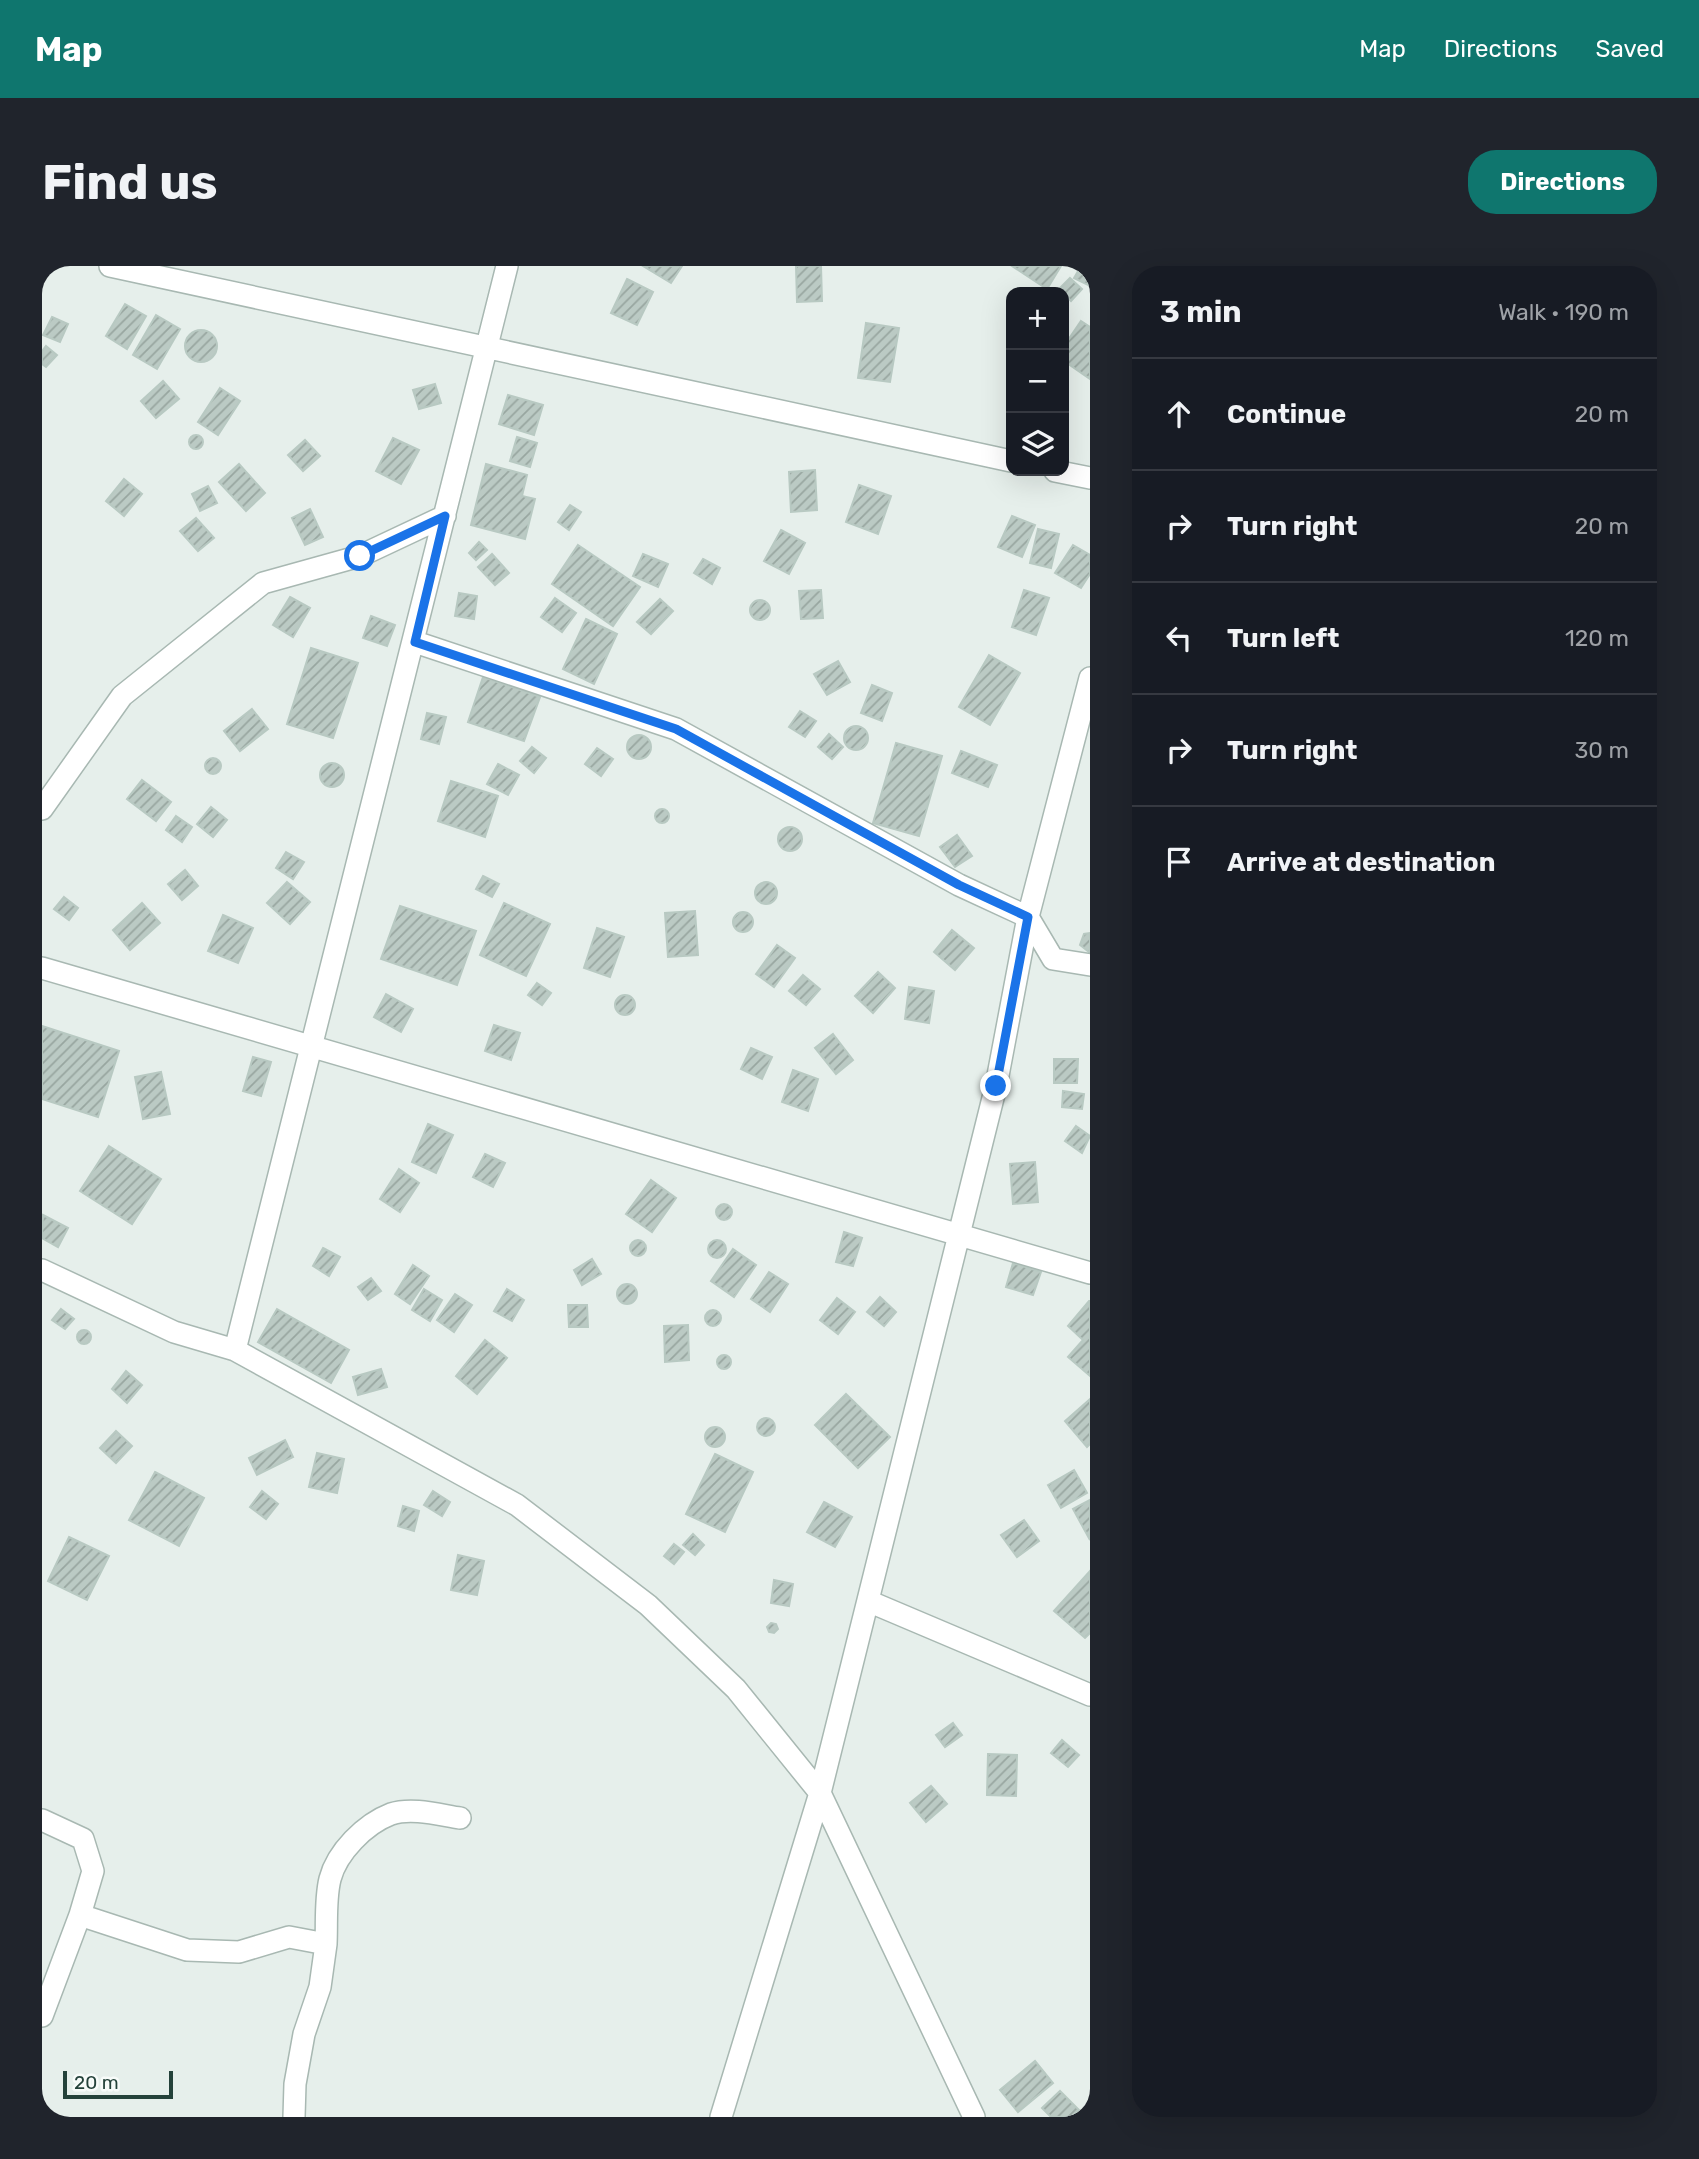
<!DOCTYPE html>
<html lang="en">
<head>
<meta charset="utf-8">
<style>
	:root { --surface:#171b24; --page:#20242c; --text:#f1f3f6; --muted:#9ea1a6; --line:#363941; --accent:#0f766e }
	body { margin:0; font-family:Rubik,sans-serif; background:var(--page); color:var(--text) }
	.controls { position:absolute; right:21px; top:21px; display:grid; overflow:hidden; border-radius:14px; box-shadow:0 7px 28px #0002 }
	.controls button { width:63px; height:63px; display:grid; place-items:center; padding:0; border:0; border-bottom:2px solid var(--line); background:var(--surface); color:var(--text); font:35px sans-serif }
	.scale { position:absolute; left:21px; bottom:18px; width:110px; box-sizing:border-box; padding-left:7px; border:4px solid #24423a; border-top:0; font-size:19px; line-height:24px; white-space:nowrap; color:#24423a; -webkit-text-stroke:5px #f7fbf9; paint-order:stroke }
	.stop { position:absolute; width:21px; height:21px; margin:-16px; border:5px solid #1a73e8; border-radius:50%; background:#fff }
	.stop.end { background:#1a73e8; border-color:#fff; box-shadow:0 2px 7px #0008 }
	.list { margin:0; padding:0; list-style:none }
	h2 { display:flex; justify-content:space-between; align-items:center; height:91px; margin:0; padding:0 28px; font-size:30px }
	h2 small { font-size:23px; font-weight:400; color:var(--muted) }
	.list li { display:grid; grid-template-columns:46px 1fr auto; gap:21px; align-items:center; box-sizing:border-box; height:112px; padding:0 28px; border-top:2px solid var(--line) }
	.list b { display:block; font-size:26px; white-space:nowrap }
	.list em { font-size:23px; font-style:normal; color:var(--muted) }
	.icon { flex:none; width:38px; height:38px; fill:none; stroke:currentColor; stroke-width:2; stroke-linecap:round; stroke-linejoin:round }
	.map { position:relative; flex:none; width:1048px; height:1851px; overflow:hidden; border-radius:28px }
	header { display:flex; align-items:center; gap:42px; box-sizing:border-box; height:98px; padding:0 35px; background:var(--accent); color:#fff }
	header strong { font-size:33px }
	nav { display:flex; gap:38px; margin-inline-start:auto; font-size:24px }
	.intro { display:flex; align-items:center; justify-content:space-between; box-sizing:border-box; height:168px; padding:0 42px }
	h1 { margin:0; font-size:49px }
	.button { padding:18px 32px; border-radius:28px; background:var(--accent); color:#fff; font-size:24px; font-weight:700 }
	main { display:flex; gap:42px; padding:0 42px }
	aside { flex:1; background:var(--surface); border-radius:28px; box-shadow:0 7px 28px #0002 }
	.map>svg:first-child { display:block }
	.building { fill:url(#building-hatch); stroke:#b8c9c2; stroke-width:2 }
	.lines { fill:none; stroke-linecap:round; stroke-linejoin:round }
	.minor-casing { stroke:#a8b8b2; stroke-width:24 }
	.minor { stroke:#fff; stroke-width:21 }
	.route { stroke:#1a73e8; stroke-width:9 }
</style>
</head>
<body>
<header>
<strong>Map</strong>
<nav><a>Map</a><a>Directions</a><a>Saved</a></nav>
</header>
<div class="intro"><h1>Find us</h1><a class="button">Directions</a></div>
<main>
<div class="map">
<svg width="1048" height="1851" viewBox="0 0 1048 1851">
	<defs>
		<pattern id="building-hatch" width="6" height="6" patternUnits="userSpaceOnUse" patternTransform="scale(1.75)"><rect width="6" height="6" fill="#bbcac4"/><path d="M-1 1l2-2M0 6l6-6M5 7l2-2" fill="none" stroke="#98a6a0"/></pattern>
	</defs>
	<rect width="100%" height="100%" fill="#e6efeb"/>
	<path class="building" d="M 601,0 L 640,0 L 629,17 Z
		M 754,0 L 779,0 L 780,35 L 755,36 Z
		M 970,0 L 1019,0 L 1005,23 Z
		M 1039,0 L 1048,0 L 1048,20 L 1032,12 Z
		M 1028,12 L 1040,23 L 1029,35 L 1017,23 Z
		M 585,13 L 611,26 L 595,59 L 569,47 Z
		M 83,38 L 104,50 L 85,83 L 64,70 Z
		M 114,49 L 138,63 L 115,103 L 91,89 Z
		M 10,51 L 26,58 L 18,76 L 1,69 Z
		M 1039,55 L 1048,61 L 1048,113 L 1022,95 L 1022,80 Z
		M 824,57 L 857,62 L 848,116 L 816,112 Z
		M143 80a16 16 0 1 1 32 0a16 16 0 1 1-32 0Z
		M 4,80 L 15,89 L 4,101 L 0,98 L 0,85 Z
		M 121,115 L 137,133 L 114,152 L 99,135 Z
		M 393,118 L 399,137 L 377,143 L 371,124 Z
		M 178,122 L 198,135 L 176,169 L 156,156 Z
		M 466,129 L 501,139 L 492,169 L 457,158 Z
		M147 176a7 7 0 1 1 14 0a7 7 0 1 1-14 0Z
		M 475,171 L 495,177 L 488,201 L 468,195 Z
		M 351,172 L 377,184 L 359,218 L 334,205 Z
		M 263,174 L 278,190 L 261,205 L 246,189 Z
		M 197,198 L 223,227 L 204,245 L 177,216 Z
		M 444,198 L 485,209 L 480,230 L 493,233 L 483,273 L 429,259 Z
		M 773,204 L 775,244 L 749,246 L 747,206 Z
		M 82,213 L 100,228 L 82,250 L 64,235 Z
		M 817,219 L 849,230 L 836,268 L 804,256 Z
		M 166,220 L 175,237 L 158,245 L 150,228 Z
		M 528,239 L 539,246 L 527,264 L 516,256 Z
		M 268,243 L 281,271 L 263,279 L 250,252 Z
		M 970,250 L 993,259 L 980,291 L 956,281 Z
		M 154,252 L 172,272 L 156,285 L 138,265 Z
		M 996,263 L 1017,268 L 1009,302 L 988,297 Z
		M 739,264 L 763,277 L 747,308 L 722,295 Z
		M 437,276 L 445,284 L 434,294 L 427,287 Z
		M 536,279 L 598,321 L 571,360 L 510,318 Z
		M 1031,279 L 1048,289 L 1048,308 L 1039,322 L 1013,307 Z
		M 450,288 L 467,307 L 453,319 L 436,301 Z
		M 601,288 L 626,298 L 616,321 L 591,310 Z
		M 661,293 L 678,302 L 670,318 L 652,307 Z
		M 779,324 L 781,352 L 759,353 L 757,325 Z
		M 982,324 L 1007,332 L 994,369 L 970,361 Z
		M 417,327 L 435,330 L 432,353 L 413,350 Z
		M 248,331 L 268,342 L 251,371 L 231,359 Z
		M 513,332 L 534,347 L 520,366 L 499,351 Z
		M 618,333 L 631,345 L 609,368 L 595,356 Z
		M708 344a10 10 0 1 1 20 0a10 10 0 1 1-20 0Z
		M 329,350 L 353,359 L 345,380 L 321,372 Z
		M 544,353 L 575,368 L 552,418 L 521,403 Z
		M 269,382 L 316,397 L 291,472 L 245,458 Z
		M 947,389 L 978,407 L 948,459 L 917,441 Z
		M 796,395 L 808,416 L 785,429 L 772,408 Z
		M 441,411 L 498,431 L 482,475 L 426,456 Z
		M 830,419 L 850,427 L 840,455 L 819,447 Z
		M 210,443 L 226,463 L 198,485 L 182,465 Z
		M 758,445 L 774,455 L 763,471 L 747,461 Z
		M 385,447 L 404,451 L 397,478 L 379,473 Z
		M802 472a12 12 0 1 1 24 0a12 12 0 1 1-24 0Z
		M 787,468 L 801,481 L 790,493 L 776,481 Z
		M585 481a12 12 0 1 1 24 0a12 12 0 1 1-24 0Z
		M 854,477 L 900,490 L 877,570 L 831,557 Z
		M 490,481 L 504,492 L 492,507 L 478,495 Z
		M 555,482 L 571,493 L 559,510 L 543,498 Z
		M 919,485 L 955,499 L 946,521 L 910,507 Z
		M163 500a8 8 0 1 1 16 0a8 8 0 1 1-16 0Z
		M278 509a12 12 0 1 1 24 0a12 12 0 1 1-24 0Z
		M 456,498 L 477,509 L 466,529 L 445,518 Z
		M 100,514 L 129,536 L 114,555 L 85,533 Z
		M 409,515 L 456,530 L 443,571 L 396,555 Z
		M 169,541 L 185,554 L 171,571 L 155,558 Z
		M613 550a7 7 0 1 1 14 0a7 7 0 1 1-14 0Z
		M 134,550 L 150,561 L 140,576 L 124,564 Z
		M736 573a12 12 0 1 1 24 0a12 12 0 1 1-24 0Z
		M 915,569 L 930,590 L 913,601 L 898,581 Z
		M 244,586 L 262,596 L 251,613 L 234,602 Z
		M 143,604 L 156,620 L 140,634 L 126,618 Z
		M 441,610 L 457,618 L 450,631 L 434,623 Z
		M713 627a11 11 0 1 1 22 0a11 11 0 1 1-22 0Z
		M 245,616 L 268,636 L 248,658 L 225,637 Z
		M 22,631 L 36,642 L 27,654 L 12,643 Z
		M 100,637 L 118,657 L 88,684 L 71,664 Z
		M 462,637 L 508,658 L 484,710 L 438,689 Z
		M 358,640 L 434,665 L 415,719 L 339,693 Z
		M 653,645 L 656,689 L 626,691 L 623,647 Z
		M691 656a10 10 0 1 1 20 0a10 10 0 1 1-20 0Z
		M 181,649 L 211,662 L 196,697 L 166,685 Z
		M 555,662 L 582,671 L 568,711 L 542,702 Z
		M 910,664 L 932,682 L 913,704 L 892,686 Z
		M 1048,667 L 1048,686 L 1047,686 L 1038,679 L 1042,668 Z
		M 735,679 L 753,692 L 732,721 L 714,708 Z
		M 836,706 L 853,722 L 831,747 L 813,730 Z
		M 761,709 L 778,723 L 764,739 L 747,725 Z
		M 495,717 L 509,727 L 500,739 L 486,729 Z
		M 867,721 L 892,725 L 887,757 L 863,753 Z
		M 344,728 L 371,743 L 359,766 L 332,751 Z
		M573 739a10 10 0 1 1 20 0a10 10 0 1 1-20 0Z
		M 452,759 L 478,767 L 469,794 L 443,785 Z
		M 0,760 L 77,785 L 56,851 L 0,833 Z
		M 791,768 L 811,794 L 794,808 L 773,782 Z
		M 709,782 L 730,791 L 720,813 L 699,803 Z
		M 211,791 L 229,796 L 219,830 L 201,825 Z
		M 1012,793 L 1036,793 L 1035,817 L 1012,817 Z
		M 751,804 L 776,813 L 766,845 L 740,836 Z
		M 119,806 L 128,848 L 101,853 L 93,811 Z
		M 1021,825 L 1042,828 L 1040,843 L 1020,841 Z
		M 386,858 L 411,869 L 394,907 L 370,896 Z
		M 1034,860 L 1048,870 L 1040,887 L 1023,875 Z
		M 67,880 L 119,913 L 90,958 L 38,925 Z
		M 443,888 L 463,897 L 451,921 L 431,911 Z
		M 993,896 L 996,936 L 971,938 L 968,898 Z
		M 357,903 L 377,917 L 358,946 L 338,933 Z
		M 609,914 L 634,932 L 610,966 L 584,948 Z
		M674 946a8 8 0 1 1 16 0a8 8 0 1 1-16 0Z
		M 1,949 L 26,962 L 16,981 L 0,972 Z
		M 802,966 L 820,972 L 811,1000 L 794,996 Z
		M666 983a9 9 0 1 1 18 0a9 9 0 1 1-18 0Z
		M588 982a8 8 0 1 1 16 0a8 8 0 1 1-16 0Z
		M 281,982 L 298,991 L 287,1010 L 271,1000 Z
		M 691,983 L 714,999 L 692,1031 L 669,1015 Z
		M 550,993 L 559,1008 L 540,1019 L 532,1004 Z
		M 971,997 L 999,1006 L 991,1029 L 964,1021 Z
		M 371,999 L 387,1010 L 368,1038 L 353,1028 Z
		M 727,1006 L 746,1018 L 728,1046 L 709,1033 Z
		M 329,1012 L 339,1025 L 326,1034 L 316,1021 Z
		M575 1028a10 10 0 1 1 20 0a10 10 0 1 1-20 0Z
		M 382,1023 L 400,1034 L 388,1055 L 370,1044 Z
		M 465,1023 L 482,1034 L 470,1055 L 452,1045 Z
		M 413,1028 L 430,1039 L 412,1066 L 395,1054 Z
		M 838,1031 L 854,1046 L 842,1060 L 825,1046 Z
		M 795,1032 L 813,1046 L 796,1068 L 778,1054 Z
		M 1047,1035 L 1048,1035 L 1048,1110 L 1026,1091 L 1041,1074 L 1026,1060 Z
		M 526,1039 L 545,1039 L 546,1061 L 527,1061 Z
		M 19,1043 L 32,1053 L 23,1063 L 10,1054 Z
		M 235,1043 L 307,1084 L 289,1117 L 216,1076 Z
		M663 1052a8 8 0 1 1 16 0a8 8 0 1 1-16 0Z
		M 646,1059 L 647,1094 L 623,1096 L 622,1060 Z
		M35 1071a7 7 0 1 1 14 0a7 7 0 1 1-14 0Z
		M 443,1074 L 465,1092 L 435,1128 L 414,1110 Z
		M675 1096a7 7 0 1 1 14 0a7 7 0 1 1-14 0Z
		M 339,1103 L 345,1121 L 316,1129 L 311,1111 Z
		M 84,1105 L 100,1119 L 85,1137 L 70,1123 Z
		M 804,1128 L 848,1171 L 816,1202 L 773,1159 Z
		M 1048,1133 L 1048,1178 L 1045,1181 L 1023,1155 Z
		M715 1161a9 9 0 1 1 18 0a9 9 0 1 1-18 0Z
		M663 1171a10 10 0 1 1 20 0a10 10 0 1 1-20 0Z
		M 74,1165 L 90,1180 L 74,1197 L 58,1182 Z
		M 243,1174 L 251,1191 L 215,1209 L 207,1192 Z
		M 275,1187 L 302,1193 L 295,1227 L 267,1221 Z
		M 673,1188 L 711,1206 L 683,1266 L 644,1248 Z
		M 1032,1204 L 1045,1227 L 1019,1242 L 1006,1219 Z
		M 113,1206 L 162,1232 L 137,1280 L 87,1254 Z
		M 220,1225 L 236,1238 L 224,1253 L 208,1241 Z
		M 391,1225 L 408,1236 L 400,1250 L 382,1239 Z
		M 1048,1234 L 1048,1274 L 1031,1243 Z
		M 782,1236 L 810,1251 L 793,1281 L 765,1266 Z
		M 361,1240 L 377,1245 L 372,1265 L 356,1260 Z
		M 982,1254 L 997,1275 L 975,1291 L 959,1269 Z
		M 651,1268 L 662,1279 L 653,1289 L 641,1279 Z
		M 27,1271 L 67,1290 L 45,1334 L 6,1315 Z
		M 632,1278 L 642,1286 L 632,1298 L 622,1290 Z
		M 416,1289 L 442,1295 L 435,1329 L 409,1324 Z
		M 1048,1305 L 1048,1367 L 1043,1372 L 1012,1345 Z
		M 732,1314 L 751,1318 L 747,1340 L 729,1337 Z
		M 729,1357 L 734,1358 L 736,1363 L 732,1367 L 727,1366 L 725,1361 Z
		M 911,1457 L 920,1469 L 903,1481 L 894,1469 Z
		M 1020,1474 L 1037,1489 L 1026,1501 L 1009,1487 Z
		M 946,1488 L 975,1489 L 974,1530 L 945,1529 Z
		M 889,1520 L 905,1538 L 884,1556 L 868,1537 Z
		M 993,1795 L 1011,1817 L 976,1846 L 958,1824 Z
		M 1018,1825 L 1037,1844 L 1030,1851 L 1009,1851 L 1000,1842 Z"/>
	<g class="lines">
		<g class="minor-casing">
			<path id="minor" d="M 68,0 L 969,195
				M 1013,205 L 1048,212
				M 373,376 L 634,463 L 917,619 L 986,651 L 1011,693 L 1048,699
				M 0,543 L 80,430 L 221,317 L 318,290 L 403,250
				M 0,702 L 1048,1007
				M 0,1004 L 132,1066 L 193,1084 L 475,1239 L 606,1339 L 694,1423 L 778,1527 L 932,1851
				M 193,1084 L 465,0
				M 826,1335 L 1048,1429
				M 0,1554 L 41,1573 L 51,1605 L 38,1649 L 0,1750
				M 38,1649 L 145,1684 L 197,1686 L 247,1671 L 284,1678 L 278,1721 L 262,1768 L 253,1818 L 252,1851
				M 284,1678 C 285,1657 283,1633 288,1613 C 295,1586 323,1558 349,1548 C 370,1541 398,1549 418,1552
				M 679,1851 L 778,1527 L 954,820 L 986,651 L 1048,412"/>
		</g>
		<use href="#minor" class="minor"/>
	</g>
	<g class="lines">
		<path class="route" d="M 318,290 L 403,250 L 373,376 L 634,463 L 917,619 L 986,651 L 954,820"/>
	</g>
</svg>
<div class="controls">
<button>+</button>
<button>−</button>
<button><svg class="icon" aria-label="layers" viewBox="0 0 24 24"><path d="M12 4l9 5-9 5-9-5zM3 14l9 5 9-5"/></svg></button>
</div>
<div class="scale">20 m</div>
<div class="stop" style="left:318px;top:290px"></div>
<div class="stop end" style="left:954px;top:820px"></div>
</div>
<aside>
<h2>3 min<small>Walk · 190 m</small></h2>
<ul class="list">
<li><svg class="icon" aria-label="ahead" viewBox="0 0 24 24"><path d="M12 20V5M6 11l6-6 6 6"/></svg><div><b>Continue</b></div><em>20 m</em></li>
<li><svg class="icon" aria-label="right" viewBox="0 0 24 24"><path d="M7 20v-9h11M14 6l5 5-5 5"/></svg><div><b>Turn right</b></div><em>20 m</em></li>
<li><svg class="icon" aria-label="left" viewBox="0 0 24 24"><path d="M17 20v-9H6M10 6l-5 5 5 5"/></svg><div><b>Turn left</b></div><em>120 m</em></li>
<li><svg class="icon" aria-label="right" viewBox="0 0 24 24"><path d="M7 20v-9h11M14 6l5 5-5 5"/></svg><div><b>Turn right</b></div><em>30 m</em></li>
<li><svg class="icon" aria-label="arrive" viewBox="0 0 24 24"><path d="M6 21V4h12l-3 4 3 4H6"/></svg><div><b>Arrive at destination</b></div></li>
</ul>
</aside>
</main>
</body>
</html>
